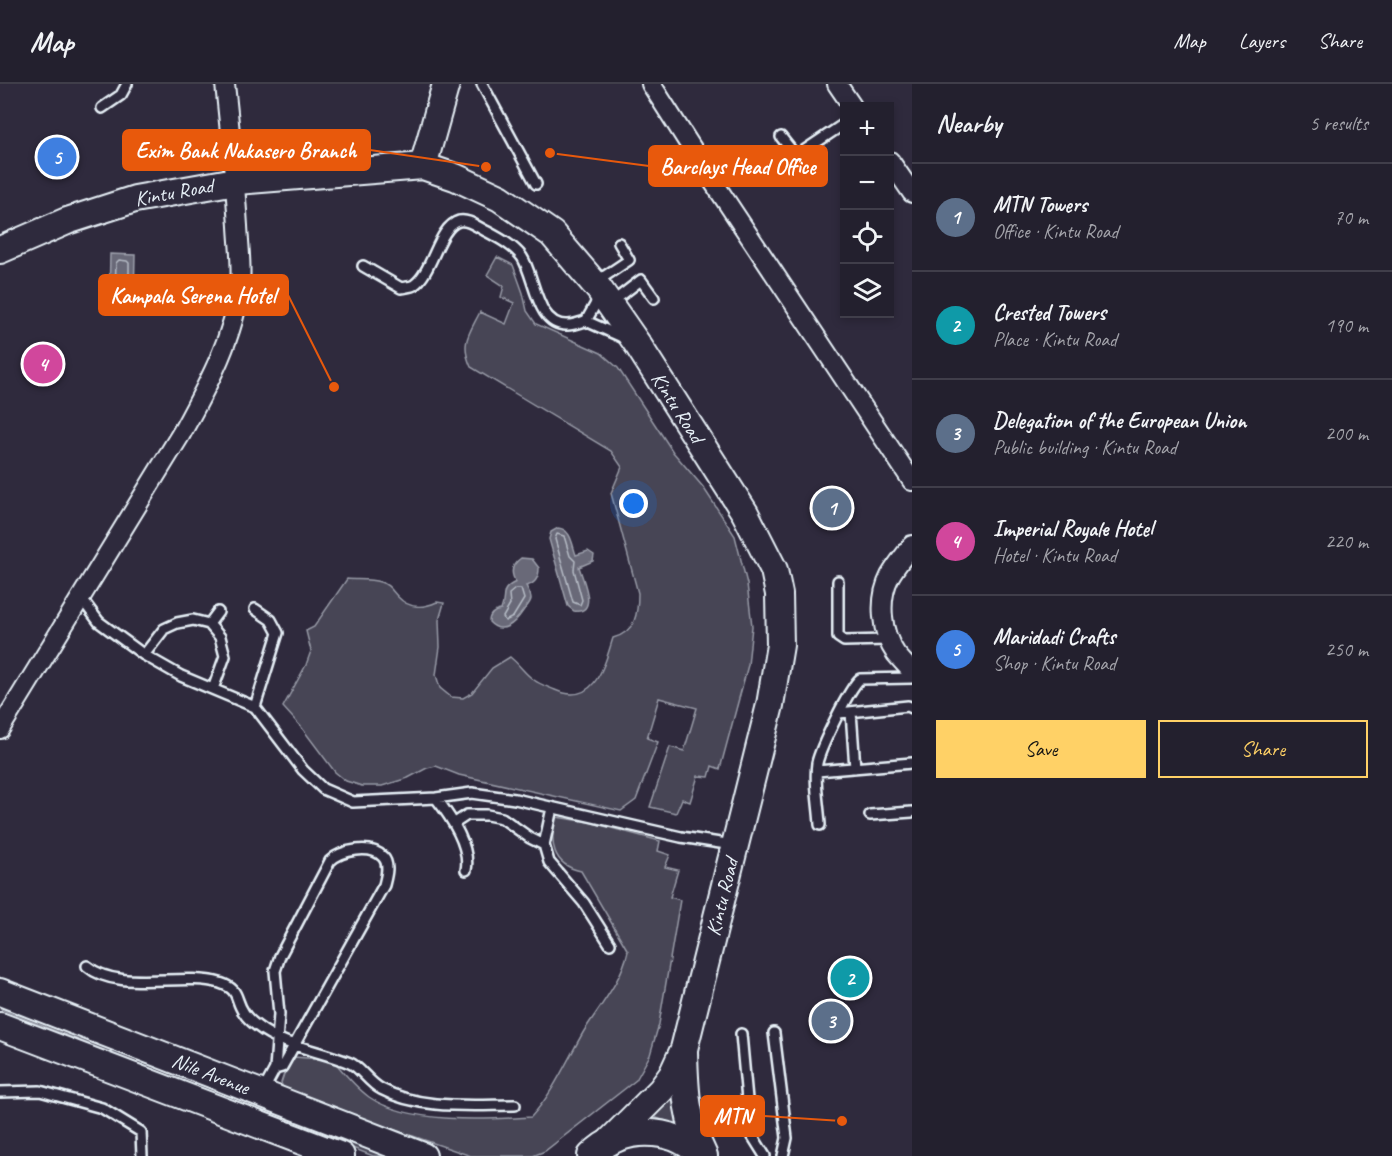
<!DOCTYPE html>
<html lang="en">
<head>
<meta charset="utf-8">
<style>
	:root { --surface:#23202e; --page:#2f2d3a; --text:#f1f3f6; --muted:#a3a3aa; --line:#403e4a; --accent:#ffd166 }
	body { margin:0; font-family:Caveat,sans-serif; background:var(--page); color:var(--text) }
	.controls { position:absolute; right:18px; top:18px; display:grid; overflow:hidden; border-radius:0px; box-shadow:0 3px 9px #0003 }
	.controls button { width:54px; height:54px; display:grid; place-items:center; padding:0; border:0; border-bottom:2px solid var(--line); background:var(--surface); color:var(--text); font:30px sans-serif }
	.you { position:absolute; left:634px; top:420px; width:21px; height:21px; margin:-15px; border:4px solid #fff; border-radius:50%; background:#1a73e8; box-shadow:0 0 0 9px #1a73e833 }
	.badge { display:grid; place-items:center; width:39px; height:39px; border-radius:50%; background:var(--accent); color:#fff; font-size:20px; font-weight:700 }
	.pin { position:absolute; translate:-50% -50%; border:3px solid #fff; box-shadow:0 2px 6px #0006 }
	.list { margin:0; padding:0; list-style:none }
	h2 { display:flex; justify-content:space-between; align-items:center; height:78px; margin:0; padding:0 24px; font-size:26px }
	h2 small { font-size:20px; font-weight:400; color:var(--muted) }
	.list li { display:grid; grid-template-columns:39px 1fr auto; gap:18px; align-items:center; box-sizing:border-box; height:108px; padding:0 24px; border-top:2px solid var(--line) }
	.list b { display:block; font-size:22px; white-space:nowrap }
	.list p { margin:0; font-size:20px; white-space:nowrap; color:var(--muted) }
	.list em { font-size:20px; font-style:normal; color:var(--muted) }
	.actions { display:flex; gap:12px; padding:18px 24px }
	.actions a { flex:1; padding:14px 0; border:2px solid var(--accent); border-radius:0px; text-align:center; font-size:21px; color:var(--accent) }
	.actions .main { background:var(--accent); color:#111 }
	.icon { flex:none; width:33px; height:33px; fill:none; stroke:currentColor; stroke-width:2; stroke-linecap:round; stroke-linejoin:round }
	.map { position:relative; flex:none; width:912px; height:1072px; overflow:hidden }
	header { display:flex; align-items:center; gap:36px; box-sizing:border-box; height:84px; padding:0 30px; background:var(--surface); border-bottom:2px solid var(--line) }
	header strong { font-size:28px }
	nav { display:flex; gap:33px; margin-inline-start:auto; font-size:21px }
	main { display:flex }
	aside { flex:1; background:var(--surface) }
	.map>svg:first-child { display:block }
	.green { fill:#464455; stroke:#979aa6; stroke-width:1.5 }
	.water { fill:#696978; stroke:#9c9fab; stroke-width:1.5 }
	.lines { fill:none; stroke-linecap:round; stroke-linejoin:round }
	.shore { stroke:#b5bbc5; stroke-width:1.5 }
	.lane-casing { stroke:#e8f1f8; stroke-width:14 }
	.street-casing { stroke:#e8f1f8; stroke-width:22 }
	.secondary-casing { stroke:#e8f1f8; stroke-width:30 }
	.lane { stroke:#2f2a3d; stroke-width:9 }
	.street { stroke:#2f2a3d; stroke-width:18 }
	.secondary { stroke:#2f2a3d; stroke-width:26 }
	.labels { text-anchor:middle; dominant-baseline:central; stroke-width:6; stroke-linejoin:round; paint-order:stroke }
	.street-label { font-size:21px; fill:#e8f1f8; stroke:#2f2a3d }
	.leader { fill:none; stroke:#e8590c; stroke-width:2 }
	.callout-dot { fill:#e8590c; stroke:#2f2a3d; stroke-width:2 }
	.callout { fill:#e8590c; stroke:#e8590c; stroke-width:2 }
	.callout-label { font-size:22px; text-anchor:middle; font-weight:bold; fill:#fff }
</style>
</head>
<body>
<header>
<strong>Map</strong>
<nav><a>Map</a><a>Layers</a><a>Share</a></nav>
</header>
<main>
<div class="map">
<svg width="912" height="1072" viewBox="0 0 912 1072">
	<rect width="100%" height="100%" fill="#2f2a3d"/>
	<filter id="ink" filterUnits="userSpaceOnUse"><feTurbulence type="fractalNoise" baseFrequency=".0167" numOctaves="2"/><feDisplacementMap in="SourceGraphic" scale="12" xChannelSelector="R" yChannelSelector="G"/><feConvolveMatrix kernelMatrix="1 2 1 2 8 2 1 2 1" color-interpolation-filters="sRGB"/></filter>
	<g filter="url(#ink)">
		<path class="green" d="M 497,173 L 513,181 L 523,209 L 527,227 L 536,240 L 601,269 L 618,284 L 673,368 L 703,403 L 735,452 L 747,500 L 752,542 L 748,581 L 720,685 L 712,682 L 709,693 L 698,692 L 690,718 L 682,715 L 676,729 L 650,723 L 670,663 L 684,667 L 697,624 L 659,614 L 647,654 L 658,658 L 636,716 L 621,727 L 459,691 L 436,682 L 427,684 L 408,694 L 382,702 L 362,702 L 346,697 L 335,688 L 302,644 L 283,623 L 306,581 L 311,567 L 306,547 L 314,543 L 347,495 C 357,496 370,495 380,498 C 389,500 392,507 398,513 C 409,525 424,524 437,518 L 444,519 L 439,536 L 440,563 L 436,591 L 440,604 L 451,613 L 463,614 L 472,609 L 492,584 L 510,573 C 519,580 525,590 534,596 C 539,600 548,603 555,606 C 594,623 604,583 613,554 C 636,548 638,529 638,509 L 611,409 L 622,383 L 611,367 L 471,283 C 460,259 469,250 480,228 L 506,240 L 514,219 L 501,213 L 504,202 L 487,191 Z
			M 556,733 L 589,738 L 660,757 L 658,767 L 670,771 L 665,783 L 678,786 L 670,813 L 680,816 L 659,940 L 650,971 L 636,996 L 545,1067 L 533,1072 L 471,1072 L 285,1008 L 281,999 L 287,981 L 294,973 L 333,976 C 344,989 355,1003 369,1013 C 408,1040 485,1036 531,1033 C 554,1008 567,976 584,947 C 600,922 622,896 628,867 L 581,787 C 552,781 549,758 556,733 Z
			M 0,917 L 392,1072 L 373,1072 L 0,925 Z
			M 675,1006 L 685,1043 L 647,1031 Z"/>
		<path class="water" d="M 110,170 L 135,171 L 134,217 L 109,216 Z
			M 558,444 C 571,445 572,460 576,471 L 588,467 L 594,471 L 593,477 L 579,483 C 583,496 599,530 574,527 L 568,522 L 549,455 L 551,448 Z
			M 521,474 L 532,475 L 539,484 C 539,494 535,500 526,502 C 528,506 531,510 531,515 C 530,520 526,523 523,527 C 515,539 502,552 489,538 C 489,531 494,527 501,526 C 507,512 498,506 516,498 C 510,489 511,481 521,474 Z"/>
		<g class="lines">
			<path class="shore" d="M 119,176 L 127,177 L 129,179 L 129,208 L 126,211 L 117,210 L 115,208 L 116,179 Z
				M 557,450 L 564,452 L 570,472 L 575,477 L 574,486 L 582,516 L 580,521 L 573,518 L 555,455 Z
				M 515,505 L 521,505 L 524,515 L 513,533 L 505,537 L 503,533 L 510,521 L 509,510 Z"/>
			<g class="lane-casing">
				<path id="lane" d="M 482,0 L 536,100
					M 102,24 L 121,11 L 127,0
					M 781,53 L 796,72 L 844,40
					M 363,182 L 401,204 C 405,203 411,203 414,201 C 433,188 438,143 459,137 C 468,135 476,142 484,146 C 497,153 513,161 522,173 C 535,192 536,243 568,241 C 574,241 581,238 586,237
					M 596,198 L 629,176 L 619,159
					M 598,211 L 595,221 L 586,237 L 624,254
					M 611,219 L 641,196 L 654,214
					M 838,497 L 838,553 L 844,557 L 888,556
					M 81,514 L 99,538 L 144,571 L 181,592 L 255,623 L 278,549 L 271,536 L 255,525
					M 209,540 L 218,528
					M 144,571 L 164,545 L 177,539 L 193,536 L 209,540 L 220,553 L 225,572 L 213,605
					M 255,623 L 303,686 L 323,705 L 353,718 L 436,714 L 472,709 L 515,715 L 681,753 L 733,761
					M 851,628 L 855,684
					M 839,629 L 908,622 L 912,624
					M 817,687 L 912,679
					M 436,714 C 450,732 471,762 466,786
					M 552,724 L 544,761 L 549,778 L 584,819 L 610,860
					M 870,731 L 912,728
					M 455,739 L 467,731 L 487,731 L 502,734 L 530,754 L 544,761
					M 820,741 C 819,721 814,699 817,679 C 820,665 849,604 860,595 L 912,594
					M 87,882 C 118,909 181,888 220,899 C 241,906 234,915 244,929 C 247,934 253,939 257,942 C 284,963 319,966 350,979 C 360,983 369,999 381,1005 C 420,1026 472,1021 515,1021
					M 774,949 L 787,1054 L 783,1072
					M 741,950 L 750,1048 L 765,1072
					M 263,1007 L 275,985 L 279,930 L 275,887 L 280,872 L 330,777 C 341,766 371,760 383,773 C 390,780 386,793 384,801 L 282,983 L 275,985
					M 0,1008 L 40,1007 L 102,1024 L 141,1048 L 142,1072"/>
			</g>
			<g class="street-casing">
				<path id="street" d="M 651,0 L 714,99 L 912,397
					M 837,0 L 852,22
					M 890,77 L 912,109
					M 912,461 C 905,471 896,481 890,492 C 878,515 881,549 896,570 C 901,576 907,582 912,588
					M 0,645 L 181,350 C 206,304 234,255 240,201 C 242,182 239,162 238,142 C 235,94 230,47 225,0"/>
			</g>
			<g class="secondary-casing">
				<g id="secondary">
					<path d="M 423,82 L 446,0"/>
					<path id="s1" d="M 0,166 L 67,137 L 135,115 L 236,97 L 423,82 L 455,93 L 500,114 L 552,150 L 599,205 L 638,261 L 745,429 L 774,486 L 779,510 L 780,561 L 770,621 L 684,965 L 672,991 L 661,1006 L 611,1056"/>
					<path id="s2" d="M 0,908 L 423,1072"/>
					<path d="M 0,942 L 341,1072"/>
					<path d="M 684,968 C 685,1007 686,1036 704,1072"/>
					<path d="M 591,1072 C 621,1041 672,1041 702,1072"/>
				</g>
			</g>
			<use href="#lane" class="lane"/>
			<use href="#street" class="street"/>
			<use href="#secondary" class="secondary"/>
		</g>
	</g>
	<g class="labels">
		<g class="street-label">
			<text stroke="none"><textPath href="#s1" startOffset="184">Kintu Road</textPath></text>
			<text stroke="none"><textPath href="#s1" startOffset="796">Kintu Road</textPath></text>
			<text transform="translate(722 813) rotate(-76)">Kintu Road</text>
			<text stroke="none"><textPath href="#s2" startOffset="226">Nile Avenue</textPath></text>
		</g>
	</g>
	<path class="leader" d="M486 83L370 66M550 69L649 82M334 303L288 211M842 1037L764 1032"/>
	<g class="callout-dot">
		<circle cx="486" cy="83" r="6"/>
		<circle cx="550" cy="69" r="6"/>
		<circle cx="334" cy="303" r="6"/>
		<circle cx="842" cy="1037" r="6"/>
	</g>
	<g class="callout">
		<rect x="123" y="46" width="247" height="40" rx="6"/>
		<rect x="649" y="62" width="178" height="40" rx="6"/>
		<rect x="99" y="191" width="189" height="40" rx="6"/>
		<rect x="701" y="1012" width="63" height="40" rx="6"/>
	</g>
	<g class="callout-label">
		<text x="246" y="74">Exim Bank Nakasero Branch</text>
		<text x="738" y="90">Barclays Head Office</text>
		<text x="193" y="219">Kampala Serena Hotel</text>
		<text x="733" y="1040">MTN</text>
	</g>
</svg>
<div class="controls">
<button>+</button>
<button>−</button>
<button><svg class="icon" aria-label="locate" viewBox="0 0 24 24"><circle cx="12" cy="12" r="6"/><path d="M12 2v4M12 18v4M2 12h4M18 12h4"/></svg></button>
<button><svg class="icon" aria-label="layers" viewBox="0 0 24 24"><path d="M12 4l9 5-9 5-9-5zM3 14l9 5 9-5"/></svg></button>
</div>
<div class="you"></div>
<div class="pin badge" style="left:832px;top:424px;background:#5c6f8a">1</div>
<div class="pin badge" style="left:850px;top:894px;background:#0f9aa8">2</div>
<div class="pin badge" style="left:831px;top:937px;background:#5c6f8a">3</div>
<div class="pin badge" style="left:43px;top:280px;background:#d1479c">4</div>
<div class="pin badge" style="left:57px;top:73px;background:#3f7fe0">5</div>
</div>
<aside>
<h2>Nearby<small>5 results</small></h2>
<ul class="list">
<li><span class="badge" style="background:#5c6f8a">1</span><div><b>MTN Towers</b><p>Office · Kintu Road</p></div><em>70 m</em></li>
<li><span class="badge" style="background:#0f9aa8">2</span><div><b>Crested Towers</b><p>Place · Kintu Road</p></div><em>190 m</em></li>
<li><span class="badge" style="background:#5c6f8a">3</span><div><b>Delegation of the European Union</b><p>Public building · Kintu Road</p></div><em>200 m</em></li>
<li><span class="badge" style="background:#d1479c">4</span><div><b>Imperial Royale Hotel</b><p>Hotel · Kintu Road</p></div><em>220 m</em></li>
<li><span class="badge" style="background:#3f7fe0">5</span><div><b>Maridadi Crafts</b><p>Shop · Kintu Road</p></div><em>250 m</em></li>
</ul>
<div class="actions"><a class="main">Save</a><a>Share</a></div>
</aside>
</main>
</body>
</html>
